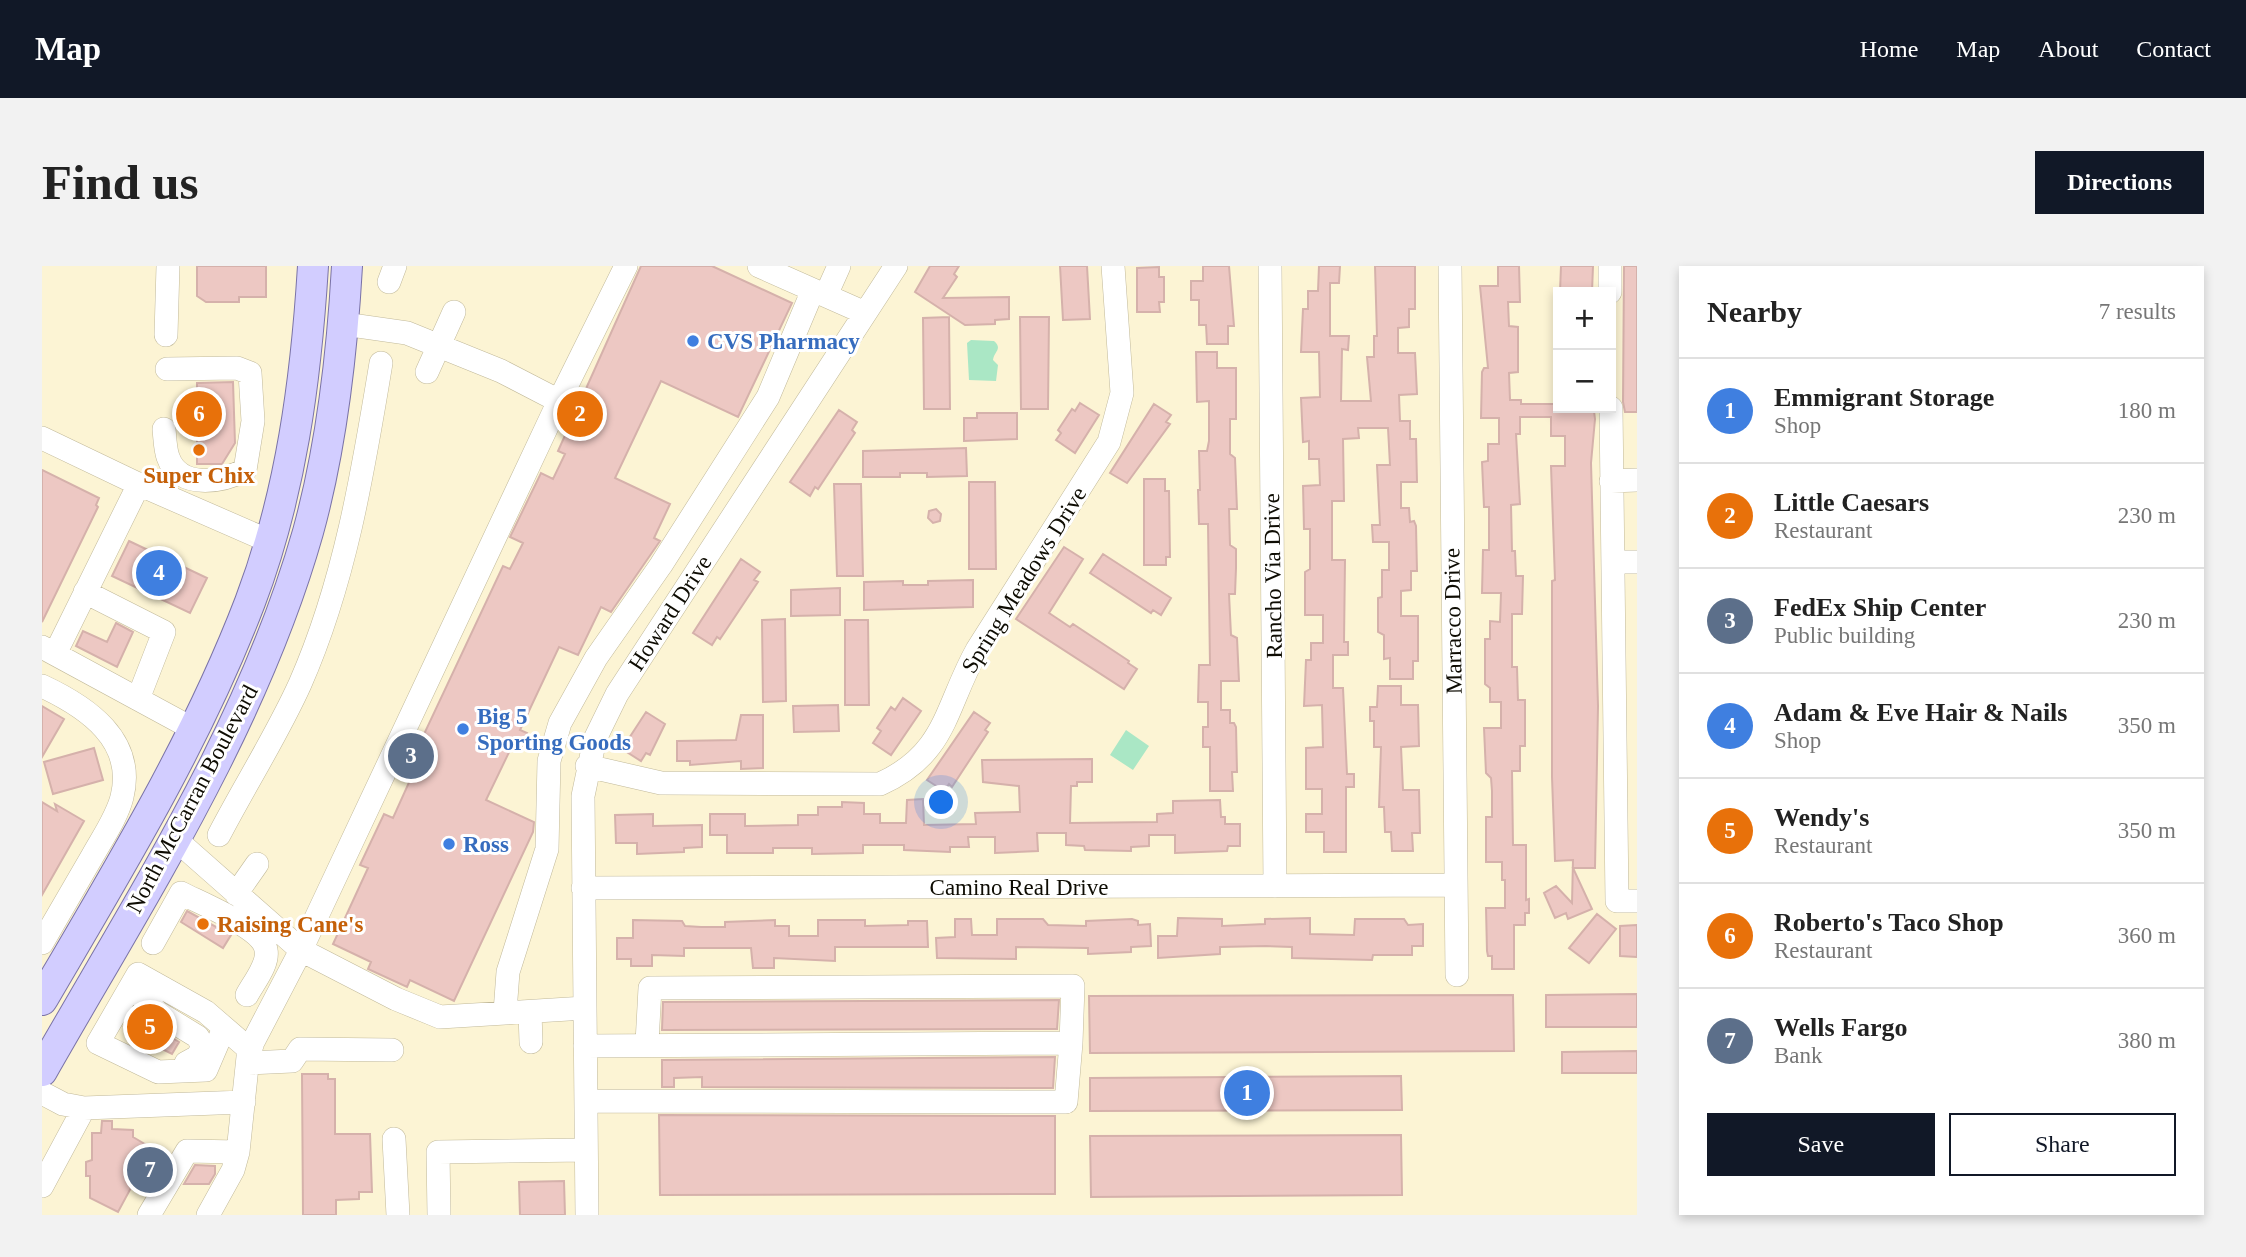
<!DOCTYPE html>
<html lang="en">
<head>
<meta charset="utf-8">
<style>
	:root { --surface:#fff; --page:#f2f2f2; --text:#222; --muted:#767676; --line:#e0e0e0; --accent:#111827 }
	body { margin:0; font-family:"Times New Roman",serif; background:var(--page); color:var(--text) }
	.controls { position:absolute; right:21px; top:21px; display:grid; overflow:hidden; border-radius:0px; box-shadow:0 4px 10px #0003 }
	.controls button { width:63px; height:63px; display:grid; place-items:center; padding:0; border:0; border-bottom:2px solid var(--line); background:var(--surface); color:var(--text); font:35px sans-serif }
	.you { position:absolute; left:900px; top:537px; width:24px; height:24px; margin:-18px; border:5px solid #fff; border-radius:50%; background:#1a73e8; box-shadow:0 0 0 10px #1a73e833 }
	.badge { display:grid; place-items:center; width:46px; height:46px; border-radius:50%; background:var(--accent); color:#fff; font-size:23px; font-weight:700 }
	.pin { position:absolute; translate:-50% -50%; border:4px solid #fff; box-shadow:0 2px 7px #0006 }
	.list { margin:0; padding:0; list-style:none }
	h2 { display:flex; justify-content:space-between; align-items:center; height:91px; margin:0; padding:0 28px; font-size:30px }
	h2 small { font-size:23px; font-weight:400; color:var(--muted) }
	.list li { display:grid; grid-template-columns:46px 1fr auto; gap:21px; align-items:center; box-sizing:border-box; height:105px; padding:0 28px; border-top:2px solid var(--line) }
	.list b { display:block; font-size:26px; white-space:nowrap }
	.list p { margin:0; font-size:23px; white-space:nowrap; color:var(--muted) }
	.list em { font-size:23px; font-style:normal; color:var(--muted) }
	.actions { display:flex; gap:14px; padding:21px 28px }
	.actions a { flex:1; padding:16px 0; border:2px solid var(--accent); border-radius:0px; text-align:center; font-size:24px; color:var(--accent) }
	.actions .main { background:var(--accent); color:#fff }
	.map { position:relative; flex:none; width:1595px; height:949px; overflow:hidden; border-radius:0px }
	header { display:flex; align-items:center; gap:42px; box-sizing:border-box; height:98px; padding:0 35px; background:var(--accent); color:#fff }
	header strong { font-size:33px }
	nav { display:flex; gap:38px; margin-inline-start:auto; font-size:24px }
	.intro { display:flex; align-items:center; justify-content:space-between; box-sizing:border-box; height:168px; padding:0 42px }
	h1 { margin:0; font-size:49px }
	.button { padding:18px 32px; border-radius:0px; background:var(--accent); color:#fff; font-size:24px; font-weight:700 }
	main { display:flex; gap:42px; padding:0 42px }
	aside { flex:1; background:var(--surface); border-radius:0px; box-shadow:0 4px 10px #0003 }
	.map>svg:first-child { display:block }
	.green { fill:#aae7c5 }
	.building { fill:#edc8c3; stroke:#d5b1ab; stroke-width:2 }
	.lines { fill:none; stroke-linecap:round; stroke-linejoin:round }
	.minor-casing { stroke:#c1b99a; stroke-width:24 }
	.major-casing { stroke:#7a73a7; stroke-width:32 }
	.minor { stroke:#fff; stroke-width:23 }
	.major { stroke:#d2cdff; stroke-width:30 }
	.shop-dot { fill:#3f7fe0; stroke:#fff; stroke-width:2.5 }
	.food-dot { fill:#e8710a; stroke:#fff; stroke-width:2.5 }
	.labels { text-anchor:middle; dominant-baseline:central; stroke-width:6; stroke-linejoin:round; paint-order:stroke }
	.shop-label { font-size:23px; font-weight:bold; fill:#366cbe; stroke:#fff; text-anchor:start }
	.food-label { font-size:23px; font-weight:bold; fill:#c56008; stroke:#fff }
	.street-label { font-size:23px; fill:#0e0c03; stroke:#fff }
</style>
</head>
<body>
<header>
<strong>Map</strong>
<nav><a>Home</a><a>Map</a><a>About</a><a>Contact</a></nav>
</header>
<div class="intro"><h1>Find us</h1><a class="button">Directions</a></div>
<main>
<div class="map">
<svg width="1595" height="949" viewBox="0 0 1595 949">
	<rect width="100%" height="100%" fill="#fcf4d4"/>
	<path class="green" d="M 929,74 L 952,75 C 961,83 952,85 951,94 L 956,99 L 954,115 L 927,114 L 925,77 Z
		M 1084,464 L 1107,480 L 1091,504 L 1068,489 Z"/>
	<path class="building" d="M 155,0 L 224,0 L 224,31 L 197,31 L 197,36 L 164,36 L 155,30 Z
		M 599,0 L 670,0 L 750,37 L 696,151 L 619,115 L 573,212 L 628,238 L 612,272 L 618,275 L 569,346 L 559,341 L 536,389 L 517,381 L 478,464 L 485,467 L 479,481 L 471,478 L 444,534 L 492,556 L 491,566 L 412,735 L 368,714 L 365,721 L 326,703 L 329,696 L 291,678 L 326,602 L 318,599 L 342,548 L 351,552 L 374,501 L 368,498 L 461,300 L 468,303 L 481,277 L 468,271 L 499,207 L 511,213 L 523,188 L 516,185 Z
		M 888,0 L 917,0 L 912,8 L 915,11 L 901,32 L 967,31 L 967,53 L 953,54 L 953,58 L 923,59 L 873,26 Z
		M 1018,0 L 1045,0 L 1048,53 L 1021,54 Z
		M 1161,0 L 1187,0 L 1192,60 L 1186,60 L 1186,78 L 1165,78 L 1164,59 L 1157,59 L 1157,34 L 1149,34 L 1149,15 L 1161,15 Z
		M 1277,0 L 1298,0 L 1297,17 L 1288,17 L 1288,70 L 1307,70 L 1306,84 L 1300,83 L 1299,135 L 1329,135 L 1325,91 L 1332,91 L 1332,70 L 1335,70 L 1333,0 L 1373,0 L 1373,43 L 1367,43 L 1367,61 L 1356,62 L 1356,87 L 1373,87 L 1375,128 L 1357,129 L 1358,155 L 1368,155 L 1368,173 L 1374,173 L 1375,216 L 1359,216 L 1359,242 L 1367,242 L 1368,256 L 1372,255 L 1374,260 L 1375,305 L 1369,305 L 1369,324 L 1359,325 L 1359,350 L 1376,350 L 1376,395 L 1371,395 L 1371,413 L 1348,413 L 1348,392 L 1342,393 L 1342,369 L 1336,366 L 1336,332 L 1340,331 L 1340,304 L 1347,304 L 1347,276 L 1331,276 L 1330,259 L 1338,259 L 1335,199 L 1348,199 L 1346,162 L 1316,162 L 1317,172 L 1301,173 L 1302,235 L 1290,235 L 1290,294 L 1303,294 L 1302,376 L 1306,376 L 1306,389 L 1291,389 L 1291,422 L 1301,422 L 1305,508 L 1312,508 L 1312,521 L 1304,521 L 1304,586 L 1282,586 L 1282,566 L 1264,566 L 1264,548 L 1280,548 L 1280,523 L 1264,523 L 1264,482 L 1281,481 L 1280,439 L 1262,440 L 1264,394 L 1269,394 L 1269,377 L 1281,377 L 1281,349 L 1263,349 L 1263,306 L 1268,303 L 1268,263 L 1262,263 L 1261,220 L 1278,219 L 1277,193 L 1267,193 L 1267,175 L 1261,176 L 1259,132 L 1278,131 L 1277,86 L 1259,86 L 1261,43 L 1266,43 L 1266,25 L 1276,25 Z
		M 1456,0 L 1477,0 L 1478,36 L 1466,36 L 1467,60 L 1476,61 L 1476,106 L 1467,107 L 1468,134 L 1479,134 L 1479,138 L 1516,138 L 1516,145 L 1552,145 L 1553,153 L 1549,197 L 1556,440 L 1553,602 L 1531,602 L 1550,643 L 1526,653 L 1524,647 L 1513,652 L 1502,627 L 1514,620 L 1530,637 L 1531,594 L 1513,595 L 1510,511 L 1510,315 L 1513,314 L 1509,200 L 1523,200 L 1523,170 L 1509,170 L 1509,151 L 1478,151 L 1478,168 L 1474,168 L 1478,238 L 1469,239 L 1470,285 L 1473,285 L 1474,310 L 1481,310 L 1480,348 L 1470,348 L 1470,401 L 1475,401 L 1476,434 L 1483,434 L 1483,480 L 1478,480 L 1478,505 L 1470,505 L 1471,579 L 1484,579 L 1484,634 L 1487,633 L 1487,647 L 1483,647 L 1483,659 L 1472,659 L 1472,703 L 1450,703 L 1450,690 L 1446,690 L 1445,685 L 1444,642 L 1463,642 L 1463,614 L 1460,614 L 1460,596 L 1444,596 L 1444,551 L 1450,551 L 1450,525 L 1449,512 L 1444,507 L 1442,462 L 1459,462 L 1459,436 L 1448,436 L 1448,422 L 1443,418 L 1443,373 L 1448,373 L 1448,355 L 1458,356 L 1459,327 L 1440,327 L 1441,284 L 1447,284 L 1447,241 L 1442,241 L 1440,196 L 1446,195 L 1446,178 L 1457,178 L 1457,152 L 1439,152 L 1440,106 L 1442,102 L 1446,102 L 1438,20 L 1456,20 Z
		M 1519,0 L 1551,0 L 1550,26 L 1518,26 Z
		M 1582,0 L 1595,0 L 1595,146 L 1583,146 L 1581,136 Z
		M 1117,1 L 1117,11 L 1122,11 L 1122,36 L 1117,36 L 1118,46 L 1095,46 L 1095,2 Z
		M 907,51 L 908,143 L 882,143 L 881,52 Z
		M 978,51 L 1007,51 L 1006,143 L 979,143 Z
		M 1154,86 L 1175,86 L 1175,102 L 1194,102 L 1194,153 L 1188,153 L 1188,188 L 1193,192 L 1195,243 L 1187,243 L 1188,279 L 1194,283 L 1194,302 L 1193,328 L 1187,328 L 1189,369 L 1195,372 L 1197,415 L 1179,415 L 1179,444 L 1188,444 L 1188,457 L 1192,457 L 1194,461 L 1195,506 L 1190,506 L 1191,525 L 1168,525 L 1168,481 L 1161,481 L 1161,461 L 1166,461 L 1166,436 L 1156,436 L 1157,399 L 1168,399 L 1166,258 L 1157,258 L 1156,224 L 1158,224 L 1157,185 L 1165,185 L 1167,175 L 1167,135 L 1155,136 Z
		M 191,116 L 193,177 L 180,198 L 155,198 L 155,117 Z
		M 1038,137 L 1057,149 L 1033,187 L 1014,174 L 1019,167 L 1016,164 L 1030,143 L 1033,145 Z
		M 1112,138 L 1129,149 L 1124,156 L 1128,158 L 1085,217 L 1068,207 Z
		M 797,144 L 815,156 L 810,164 L 813,167 L 776,223 L 773,221 L 768,230 L 748,216 Z
		M 935,147 L 975,147 L 975,173 L 922,175 L 922,152 L 935,152 Z
		M 924,182 L 925,210 L 885,211 L 885,207 L 858,207 L 858,211 L 821,211 L 821,185 Z
		M 0,204 L 57,232 L 54,239 L 56,241 L 0,356 Z
		M 1102,213 L 1123,213 L 1123,225 L 1127,225 L 1128,291 L 1124,291 L 1124,299 L 1102,299 Z
		M 927,216 L 953,216 L 954,303 L 927,303 Z
		M 792,218 L 819,218 L 821,310 L 795,310 Z
		M 894,243 L 899,248 L 898,255 L 891,257 L 886,252 L 887,245 Z
		M 87,275 L 165,312 L 148,347 L 70,310 Z
		M 1022,281 L 1041,293 L 1007,347 L 1028,361 L 1031,358 L 1087,395 L 1086,397 L 1095,403 L 1082,423 L 974,353 Z
		M 1061,288 L 1129,332 L 1119,349 L 1111,344 L 1109,347 L 1048,307 Z
		M 699,293 L 718,306 L 712,314 L 716,316 L 678,373 L 675,371 L 670,379 L 651,367 Z
		M 931,314 L 931,341 L 822,344 L 822,316 L 861,315 L 861,319 L 886,319 L 886,315 Z
		M 798,322 L 798,349 L 749,350 L 749,324 Z
		M 743,353 L 744,435 L 721,436 L 720,354 Z
		M 803,354 L 826,354 L 827,439 L 803,439 Z
		M 74,357 L 91,366 L 75,401 L 34,380 L 41,365 L 65,376 Z
		M 1336,420 L 1359,420 L 1359,439 L 1376,439 L 1377,480 L 1359,481 L 1361,524 L 1377,524 L 1378,567 L 1370,567 L 1371,585 L 1350,585 L 1349,566 L 1343,566 L 1342,541 L 1337,541 L 1339,481 L 1332,481 L 1332,455 L 1328,455 L 1328,441 L 1335,441 Z
		M 861,432 L 879,445 L 849,489 L 831,477 L 839,465 L 835,462 L 849,441 L 853,444 Z
		M 796,439 L 797,465 L 752,466 L 751,440 Z
		M 0,440 L 22,453 L 0,491 Z
		M 604,446 L 623,458 L 608,489 L 604,487 L 599,495 L 580,483 Z
		M 932,446 L 948,457 L 943,464 L 946,466 L 910,521 L 907,518 L 902,525 L 885,514 Z
		M 699,449 L 721,449 L 721,502 L 699,503 L 699,495 L 648,499 L 648,495 L 635,495 L 635,475 L 694,474 Z
		M 52,482 L 61,514 L 11,528 L 2,496 Z
		M 1050,493 L 1050,516 L 1035,516 L 1035,520 L 1029,520 L 1028,557 L 1115,556 L 1115,548 L 1131,547 L 1131,535 L 1178,534 L 1179,551 L 1183,551 L 1183,558 L 1198,558 L 1198,580 L 1186,580 L 1185,585 L 1133,587 L 1133,569 L 1107,569 L 1107,580 L 1089,581 L 1089,585 L 1043,584 L 1042,580 L 1024,579 L 1024,567 L 995,567 L 996,585 L 953,587 L 953,571 L 926,571 L 927,581 L 908,581 L 908,586 L 862,584 L 862,579 L 821,579 L 821,587 L 770,588 L 770,582 L 731,582 L 731,587 L 685,587 L 685,569 L 668,569 L 668,548 L 703,548 L 703,560 L 756,559 L 756,549 L 776,549 L 776,541 L 800,541 L 800,536 L 822,537 L 822,548 L 838,548 L 838,557 L 864,557 L 865,534 L 881,533 L 882,559 L 934,558 L 933,547 L 978,546 L 977,520 L 941,516 L 940,494 Z
		M 0,536 L 15,545 L 13,538 L 42,555 L 0,629 Z
		M 611,548 L 611,560 L 660,559 L 660,581 L 642,582 L 642,586 L 595,588 L 595,577 L 574,577 L 573,549 Z
		M 145,645 L 189,669 L 181,682 L 139,656 Z
		M 1555,648 L 1574,663 L 1547,697 L 1527,682 Z
		M 1136,652 L 1180,653 L 1180,660 L 1223,658 L 1223,653 L 1268,652 L 1268,668 L 1312,669 L 1313,653 L 1362,653 L 1366,659 L 1381,658 L 1381,680 L 1370,680 L 1370,689 L 1331,689 L 1330,694 L 1250,692 L 1250,681 L 1224,680 L 1178,681 L 1178,688 L 1116,692 L 1116,670 L 1135,670 Z
		M 913,653 L 929,653 L 930,669 L 955,669 L 955,653 L 1001,653 L 1006,659 L 1044,660 L 1044,655 L 1090,653 L 1096,655 L 1096,659 L 1108,658 L 1109,680 L 1089,681 L 1089,686 L 1046,688 L 1046,682 L 974,681 L 974,693 L 895,692 L 894,672 L 913,671 Z
		M 591,654 L 640,655 L 643,660 L 659,661 L 683,661 L 683,656 L 733,654 L 733,660 L 747,660 L 747,670 L 776,670 L 776,654 L 823,654 L 823,660 L 866,659 L 866,655 L 885,655 L 886,681 L 793,681 L 793,695 L 732,692 L 732,702 L 711,702 L 709,682 L 642,682 L 642,690 L 610,689 L 610,700 L 589,700 L 589,693 L 575,693 L 575,672 L 591,672 Z
		M 1595,659 L 1595,691 L 1578,690 L 1578,660 Z
		M 1595,728 L 1595,761 L 1504,761 L 1504,729 Z
		M 1471,729 L 1472,785 L 1048,787 L 1047,730 Z
		M 1017,734 L 1015,763 L 620,764 L 621,736 Z
		M 92,743 L 108,758 L 137,776 L 130,788 L 86,766 L 88,763 L 82,760 Z
		M 1595,785 L 1595,807 L 1520,807 L 1520,786 Z
		M 1013,791 L 1011,822 L 660,821 L 660,811 L 632,812 L 632,821 L 620,821 L 620,794 Z
		M 260,808 L 286,808 L 286,813 L 293,813 L 293,868 L 328,868 L 330,926 L 317,926 L 317,933 L 294,934 L 294,949 L 261,949 Z
		M 1359,810 L 1360,844 L 1048,845 L 1048,812 Z
		M 617,849 L 1013,850 L 1013,928 L 618,929 Z
		M 60,855 L 70,855 L 70,863 L 91,864 L 91,871 L 113,884 L 105,898 L 121,898 L 109,918 L 91,918 L 76,946 L 48,932 L 48,910 L 44,910 L 44,896 L 50,894 L 50,867 L 59,867 Z
		M 1359,869 L 1360,929 L 1049,931 L 1048,870 Z
		M 153,899 L 173,900 L 173,908 L 167,918 L 142,918 Z
		M 522,915 L 523,949 L 478,949 L 477,916 Z"/>
	<g class="lines">
		<g class="minor-casing">
			<path id="minor" d="M 717,0 L 823,47
				M 1228,0 L 1233,620
				M 1408,0 L 1415,709
				M 1568,0 L 1568,26
				M 347,16 L 353,0
				M 784,29 L 797,0
				M 302,58 L 365,67 L 459,105 L 517,135 L 584,0
				M 124,69 L 126,0
				M 385,106 L 412,46
				M 1569,142 L 1575,635 L 1595,635
				M 122,163 C 123,172 123,183 126,191 C 137,224 180,216 203,204 L 211,155 L 208,107 L 195,102 L 125,103
				M 0,172 L 94,217 L 227,275
				M 1569,215 L 1595,214
				M 1571,296 L 1595,296
				M 43,326 L 122,366 L 96,433
				M 0,381 L 153,464
				M 13,388 L 97,218
				M 0,420 C 45,441 94,474 80,531 C 75,551 61,571 51,589 C 34,618 17,648 0,677
				M 545,500 L 619,517 L 838,518 C 905,488 903,441 935,384 L 1067,176 L 1080,127 L 1071,0
				M 177,569 C 203,519 235,469 258,418 C 303,316 321,206 339,97
				M 132,572 L 259,684 L 517,135
				M 541,622 L 1414,619
				M 194,628 L 215,598
				M 111,677 L 139,627 C 158,637 221,662 224,684 C 227,698 212,716 205,729
				M 106,714 L 99,730 L 115,746 L 156,771 L 161,782 L 155,791 L 144,797
				M 463,746 L 466,706 L 505,583 L 507,495 L 518,457 L 554,392 L 619,299 L 726,131 L 771,24
				M 488,746 L 489,776
				M 182,762 L 164,804 L 116,806 L 56,777 L 96,708 L 164,746 L 208,784
				M 605,777 L 608,722 L 1031,720 L 1029,777
				M 543,780 L 1029,777 L 1024,836 L 544,835
				M 206,797 L 250,795 L 258,783 L 350,784
				M 0,827 L 21,838 L 42,842 L 202,836
				M 352,873 L 356,949
				M 0,920 L 42,842
				M 107,949 L 145,885 L 196,886
				M 166,949 L 191,904 L 196,886 L 206,791 L 211,776 L 259,684 L 354,733 L 398,751 L 543,742
				M 397,949 L 396,886 L 544,884
				M 545,949 L 541,530 L 553,473 L 575,428 L 854,0"/>
		</g>
		<g class="major-casing">
			<path id="major" d="M 0,734 C 76,604 154,477 208,336 C 249,228 264,114 271,0
				M 0,805 C 99,631 211,460 266,266 C 290,179 300,90 305,0"/>
		</g>
		<use href="#minor" class="minor"/>
		<use href="#major" class="major"/>
	</g>
	<g class="shop-dot">
		<circle cx="651" cy="75" r="7"/>
		<circle cx="421" cy="463" r="7"/>
		<circle cx="407" cy="578" r="7"/>
	</g>
	<g class="food-dot">
		<circle cx="157" cy="184" r="7"/>
		<circle cx="161" cy="658" r="7"/>
	</g>
	<g class="labels">
		<g class="shop-label">
			<text x="665" y="75">CVS Pharmacy</text>
			<text x="435" y="450">Big 5<tspan x="435" dy="26">Sporting Goods</tspan></text>
			<text x="421" y="578">Ross</text>
		</g>
		<g class="food-label">
			<text x="157" y="209">Super Chix</text>
			<text x="175" y="658" text-anchor="start">Raising Cane's</text>
		</g>
		<g class="street-label">
			<text transform="translate(1231 310) rotate(-91)">Rancho Via Drive</text>
			<text transform="translate(982 314) rotate(-58)">Spring Meadows Drive</text>
			<text transform="translate(628 347) rotate(-57)">Howard Drive</text>
			<text transform="translate(1411 355) rotate(-91)">Marracco Drive</text>
			<text transform="translate(150 533) rotate(-62)">North McCarran Boulevard</text>
			<text x="977" y="621">Camino Real Drive</text>
		</g>
	</g>
</svg>
<div class="controls">
<button>+</button>
<button>−</button>
</div>
<div class="you"></div>
<div class="pin badge" style="left:1205px;top:827px;background:#3f7fe0">1</div>
<div class="pin badge" style="left:538px;top:148px;background:#e8710a">2</div>
<div class="pin badge" style="left:369px;top:490px;background:#5c6f8a">3</div>
<div class="pin badge" style="left:117px;top:307px;background:#3f7fe0">4</div>
<div class="pin badge" style="left:108px;top:761px;background:#e8710a">5</div>
<div class="pin badge" style="left:157px;top:148px;background:#e8710a">6</div>
<div class="pin badge" style="left:108px;top:904px;background:#5c6f8a">7</div>
</div>
<aside>
<h2>Nearby<small>7 results</small></h2>
<ul class="list">
<li><span class="badge" style="background:#3f7fe0">1</span><div><b>Emmigrant Storage</b><p>Shop</p></div><em>180 m</em></li>
<li><span class="badge" style="background:#e8710a">2</span><div><b>Little Caesars</b><p>Restaurant</p></div><em>230 m</em></li>
<li><span class="badge" style="background:#5c6f8a">3</span><div><b>FedEx Ship Center</b><p>Public building</p></div><em>230 m</em></li>
<li><span class="badge" style="background:#3f7fe0">4</span><div><b>Adam &amp; Eve Hair &amp; Nails</b><p>Shop</p></div><em>350 m</em></li>
<li><span class="badge" style="background:#e8710a">5</span><div><b>Wendy's</b><p>Restaurant</p></div><em>350 m</em></li>
<li><span class="badge" style="background:#e8710a">6</span><div><b>Roberto's Taco Shop</b><p>Restaurant</p></div><em>360 m</em></li>
<li><span class="badge" style="background:#5c6f8a">7</span><div><b>Wells Fargo</b><p>Bank</p></div><em>380 m</em></li>
</ul>
<div class="actions"><a class="main">Save</a><a>Share</a></div>
</aside>
</main>
</body>
</html>
